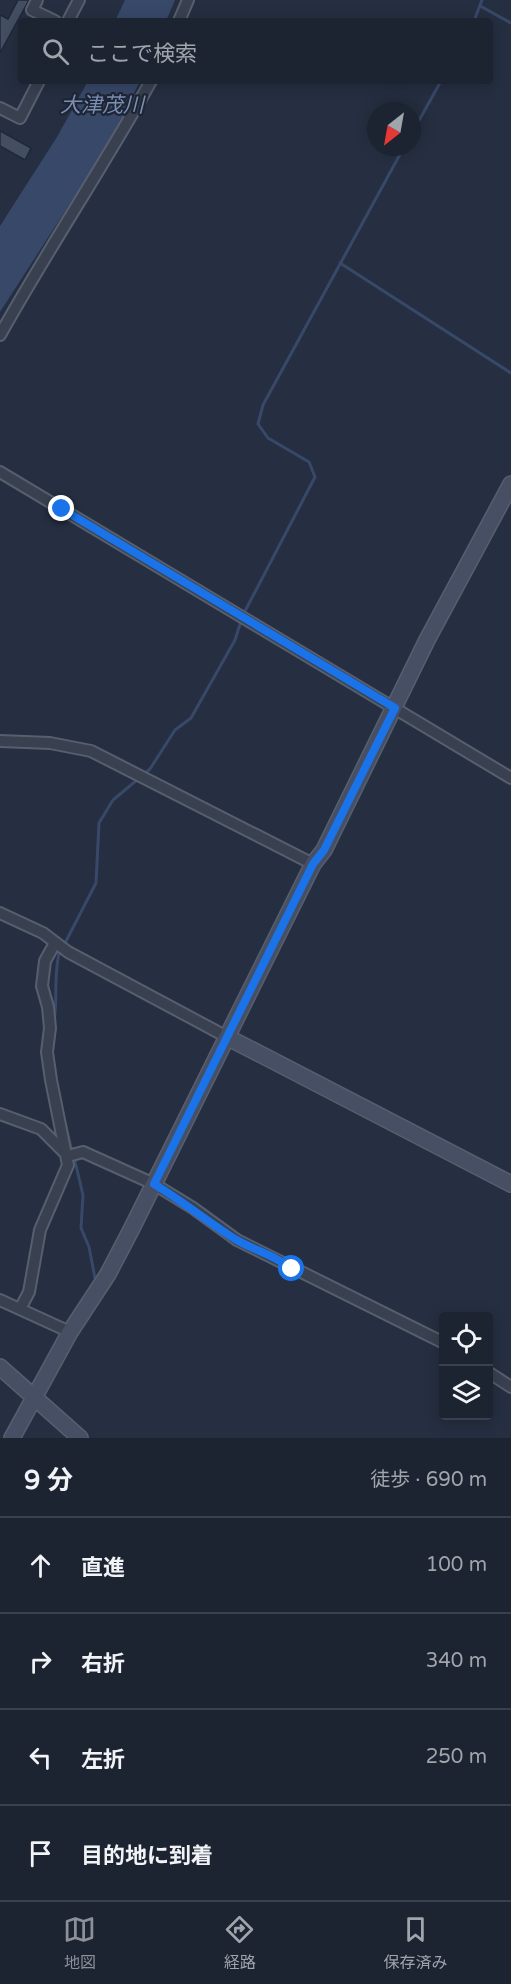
<!DOCTYPE html>
<html lang="ja">
<head>
<meta charset="utf-8">
<style>
	:root { --surface:#1c2331; --page:#252b39; --text:#f1f3f6; --muted:#a0a4ab; --line:#3a404d; --accent:#8c9099 }
	body { margin:0; font-family:"Varela Round","Noto Sans JP",sans-serif; background:var(--page); color:var(--text) }
	.controls { position:absolute; right:18px; bottom:18px; display:grid; overflow:hidden; border-radius:6px; box-shadow:0 3px 15px #0003 }
	.controls button { width:54px; height:54px; display:grid; place-items:center; padding:0; border:0; border-bottom:2px solid var(--line); background:var(--surface); color:var(--text); font:30px sans-serif }
	.compass { position:absolute; left:367px; top:102px; width:54px; height:54px; border-radius:50%; background:var(--surface); box-shadow:0 3px 15px #0003; rotate:211deg }
	.stop { position:absolute; width:18px; height:18px; margin:-14px; border:4px solid #1a73e8; border-radius:50%; background:#fff }
	.stop.end { background:#1a73e8; border-color:#fff; box-shadow:0 2px 6px #0008 }
	.list { margin:0; padding:0; list-style:none }
	h2 { display:flex; justify-content:space-between; align-items:center; height:78px; margin:0; padding:0 24px; font-size:26px }
	h2 small { font-size:20px; font-weight:400; color:var(--muted) }
	.list li { display:grid; grid-template-columns:39px 1fr auto; gap:18px; align-items:center; box-sizing:border-box; height:96px; padding:0 24px; border-top:2px solid var(--line) }
	.list b { display:block; font-size:22px; white-space:nowrap }
	.list em { font-size:20px; font-style:normal; color:var(--muted) }
	.icon { flex:none; width:33px; height:33px; fill:none; stroke:currentColor; stroke-width:2; stroke-linecap:round; stroke-linejoin:round }
	.map { position:relative; flex:none; width:511px; height:1438px; overflow:hidden }
	.search { position:absolute; background:var(--surface); box-shadow:0 3px 15px #0003; left:18px; right:18px; top:18px; height:66px; display:flex; align-items:center; gap:15px; box-sizing:border-box; padding:0 21px; border-radius:6px; color:var(--muted); font-size:22px }
	.sheet { height:462px; background:var(--surface) }
	nav { display:flex; justify-content:space-around; align-items:center; box-sizing:border-box; height:84px; border-top:2px solid var(--line); background:var(--surface); font-size:16px; color:var(--muted) }
	nav a { display:grid; justify-items:center; gap:3px }
	nav .on { color:var(--accent) }
	.map>svg:first-child { display:block }
	.water { fill:#384869 }
	.lines { fill:none; stroke-linecap:round; stroke-linejoin:round }
	.stream { stroke:#384869; stroke-width:3 }
	.building { fill:#444e63; stroke:#202838; stroke-width:1.5 }
	.street-casing { stroke:#575f6e; stroke-width:14 }
	.secondary-casing { stroke:#575f6e; stroke-width:18 }
	.street { stroke:#394151; stroke-width:10 }
	.secondary { stroke:#474f64; stroke-width:15 }
	.route { stroke:#1a73e8; stroke-width:8 }
	.labels { text-anchor:middle; dominant-baseline:central; stroke-width:4.5; stroke-linejoin:round; paint-order:stroke }
	.water-label { font-size:21px; font-style:italic; fill:#7c8fb3; stroke:#1e2636 }
</style>
</head>
<body>
<div class="map">
<svg width="511" height="1438" viewBox="0 0 511 1438">
	<rect width="100%" height="100%" fill="#252f41"/>
	<path class="water" d="M 125,0 L 175,0 L 166,21 L 115,21 Z
		M 88,81 L 140,81 L 109,143 L 0,312 L 0,226 L 57,137 Z"/>
	<g class="lines">
		<path class="stream" d="M 482,7 L 511,23
			M 474,21 L 482,0
			M 412,133 L 441,81
			M 340,263 L 511,373
			M 243,615 L 315,477 L 309,462 L 268,438 L 258,424 L 263,405 L 404,147
			M 64,945 L 96,883 L 99,823 L 113,800 L 150,769 L 175,730 L 191,718 L 235,640 L 241,621
			M 54,1021 C 58,998 53,973 60,950
			M 62,1111 L 72,1151
			M 74,1157 L 83,1195 L 81,1228 L 89,1247 L 95,1278"/>
	</g>
	<path class="building" d="M 18,0 L 29,0 L 0,53 L 0,15 L 8,19 Z
		M 0,131 L 31,148 L 25,160 L 0,146 Z"/>
	<g class="lines">
		<g class="street-casing">
			<path id="street" d="M 37,0 L 32,10 L 55,21
				M 68,21 L 79,0
				M 179,21 L 188,0
				M 0,108 L 20,118 L 39,81
				M 0,335 C 48,249 103,167 151,81
				M 0,472 L 511,778
				M 0,741 L 50,743 L 91,751 L 313,864
				M 0,913 L 43,933 L 68,952 L 227,1037
				M 0,1114 L 41,1129 L 68,1156 L 83,1152 L 154,1184 L 193,1208 L 237,1240 L 444,1343
				M 0,1300 L 70,1332
				M 20,1309 L 29,1292 L 40,1230 L 68,1165 L 51,1080 L 47,1052 L 50,1028 L 48,1007 L 42,986 L 45,961 L 55,943
				M 488,1372 L 511,1387"/>
		</g>
		<g class="secondary-casing">
			<path id="secondary" d="M 227,1037 L 511,1184
				M 0,1367 L 80,1438
				M 12,1438 L 70,1332 L 108,1274 L 132,1228 L 313,864 L 324,850 L 427,640 L 511,484"/>
		</g>
		<use href="#street" class="street"/>
		<use href="#secondary" class="secondary"/>
	</g>
	<g class="lines">
		<path class="route" d="M 62,509 L 395,708 L 324,850 L 313,864 L 154,1184 C 182,1201 207,1221 235,1239 C 253,1250 275,1255 292,1269"/>
	</g>
	<g class="labels">
		<g class="water-label">
			<text x="102" y="105">大津茂川</text>
		</g>
	</g>
</svg>
<div class="controls">
<button><svg class="icon" aria-label="locate" viewBox="0 0 24 24"><circle cx="12" cy="12" r="6"/><path d="M12 2v4M12 18v4M2 12h4M18 12h4"/></svg></button>
<button><svg class="icon" aria-label="layers" viewBox="0 0 24 24"><path d="M12 4l9 5-9 5-9-5zM3 14l9 5 9-5"/></svg></button>
</div>
<svg class="compass" viewBox="-18 -18 36 36"><path d="M0-13l5 13h-10z" fill="#e53935"/><path d="M0 13l5-13h-10z" fill="#a0a4ab"/></svg>
<div class="stop" style="left:292px;top:1269px"></div>
<div class="stop end" style="left:62px;top:509px"></div>
<div class="search"><svg class="icon" aria-label="search" viewBox="0 0 24 24"><circle cx="10" cy="10" r="6"/><path d="M15 15l6 6"/></svg>ここで検索</div>
</div>
<section class="sheet">
<h2>9 分<small>徒歩 · 690 m</small></h2>
<ul class="list">
<li><svg class="icon" aria-label="ahead" viewBox="0 0 24 24"><path d="M12 20V5M6 11l6-6 6 6"/></svg><div><b>直進</b></div><em>100 m</em></li>
<li><svg class="icon" aria-label="right" viewBox="0 0 24 24"><path d="M7 20v-9h11M14 6l5 5-5 5"/></svg><div><b>右折</b></div><em>340 m</em></li>
<li><svg class="icon" aria-label="left" viewBox="0 0 24 24"><path d="M17 20v-9H6M10 6l-5 5 5 5"/></svg><div><b>左折</b></div><em>250 m</em></li>
<li><svg class="icon" aria-label="arrive" viewBox="0 0 24 24"><path d="M6 21V4h12l-3 4 3 4H6"/></svg><div><b>目的地に到着</b></div></li>
</ul>
</section>
<nav>
<a class="on"><svg class="icon" aria-label="map" viewBox="0 0 24 24"><path d="M3 6l6-2 6 2 6-2v14l-6 2-6-2-6 2zM9 4v14M15 6v14"/></svg>地図</a>
<a><svg class="icon" aria-label="directions" viewBox="0 0 24 24"><path d="M12 3l9 9-9 9-9-9zM9 14v-3h6M13 9l2 2-2 2"/></svg>経路</a>
<a><svg class="icon" aria-label="saved" viewBox="0 0 24 24"><path d="M7 4h10v16l-5-4-5 4z"/></svg>保存済み</a>
</nav>
</body>
</html>
